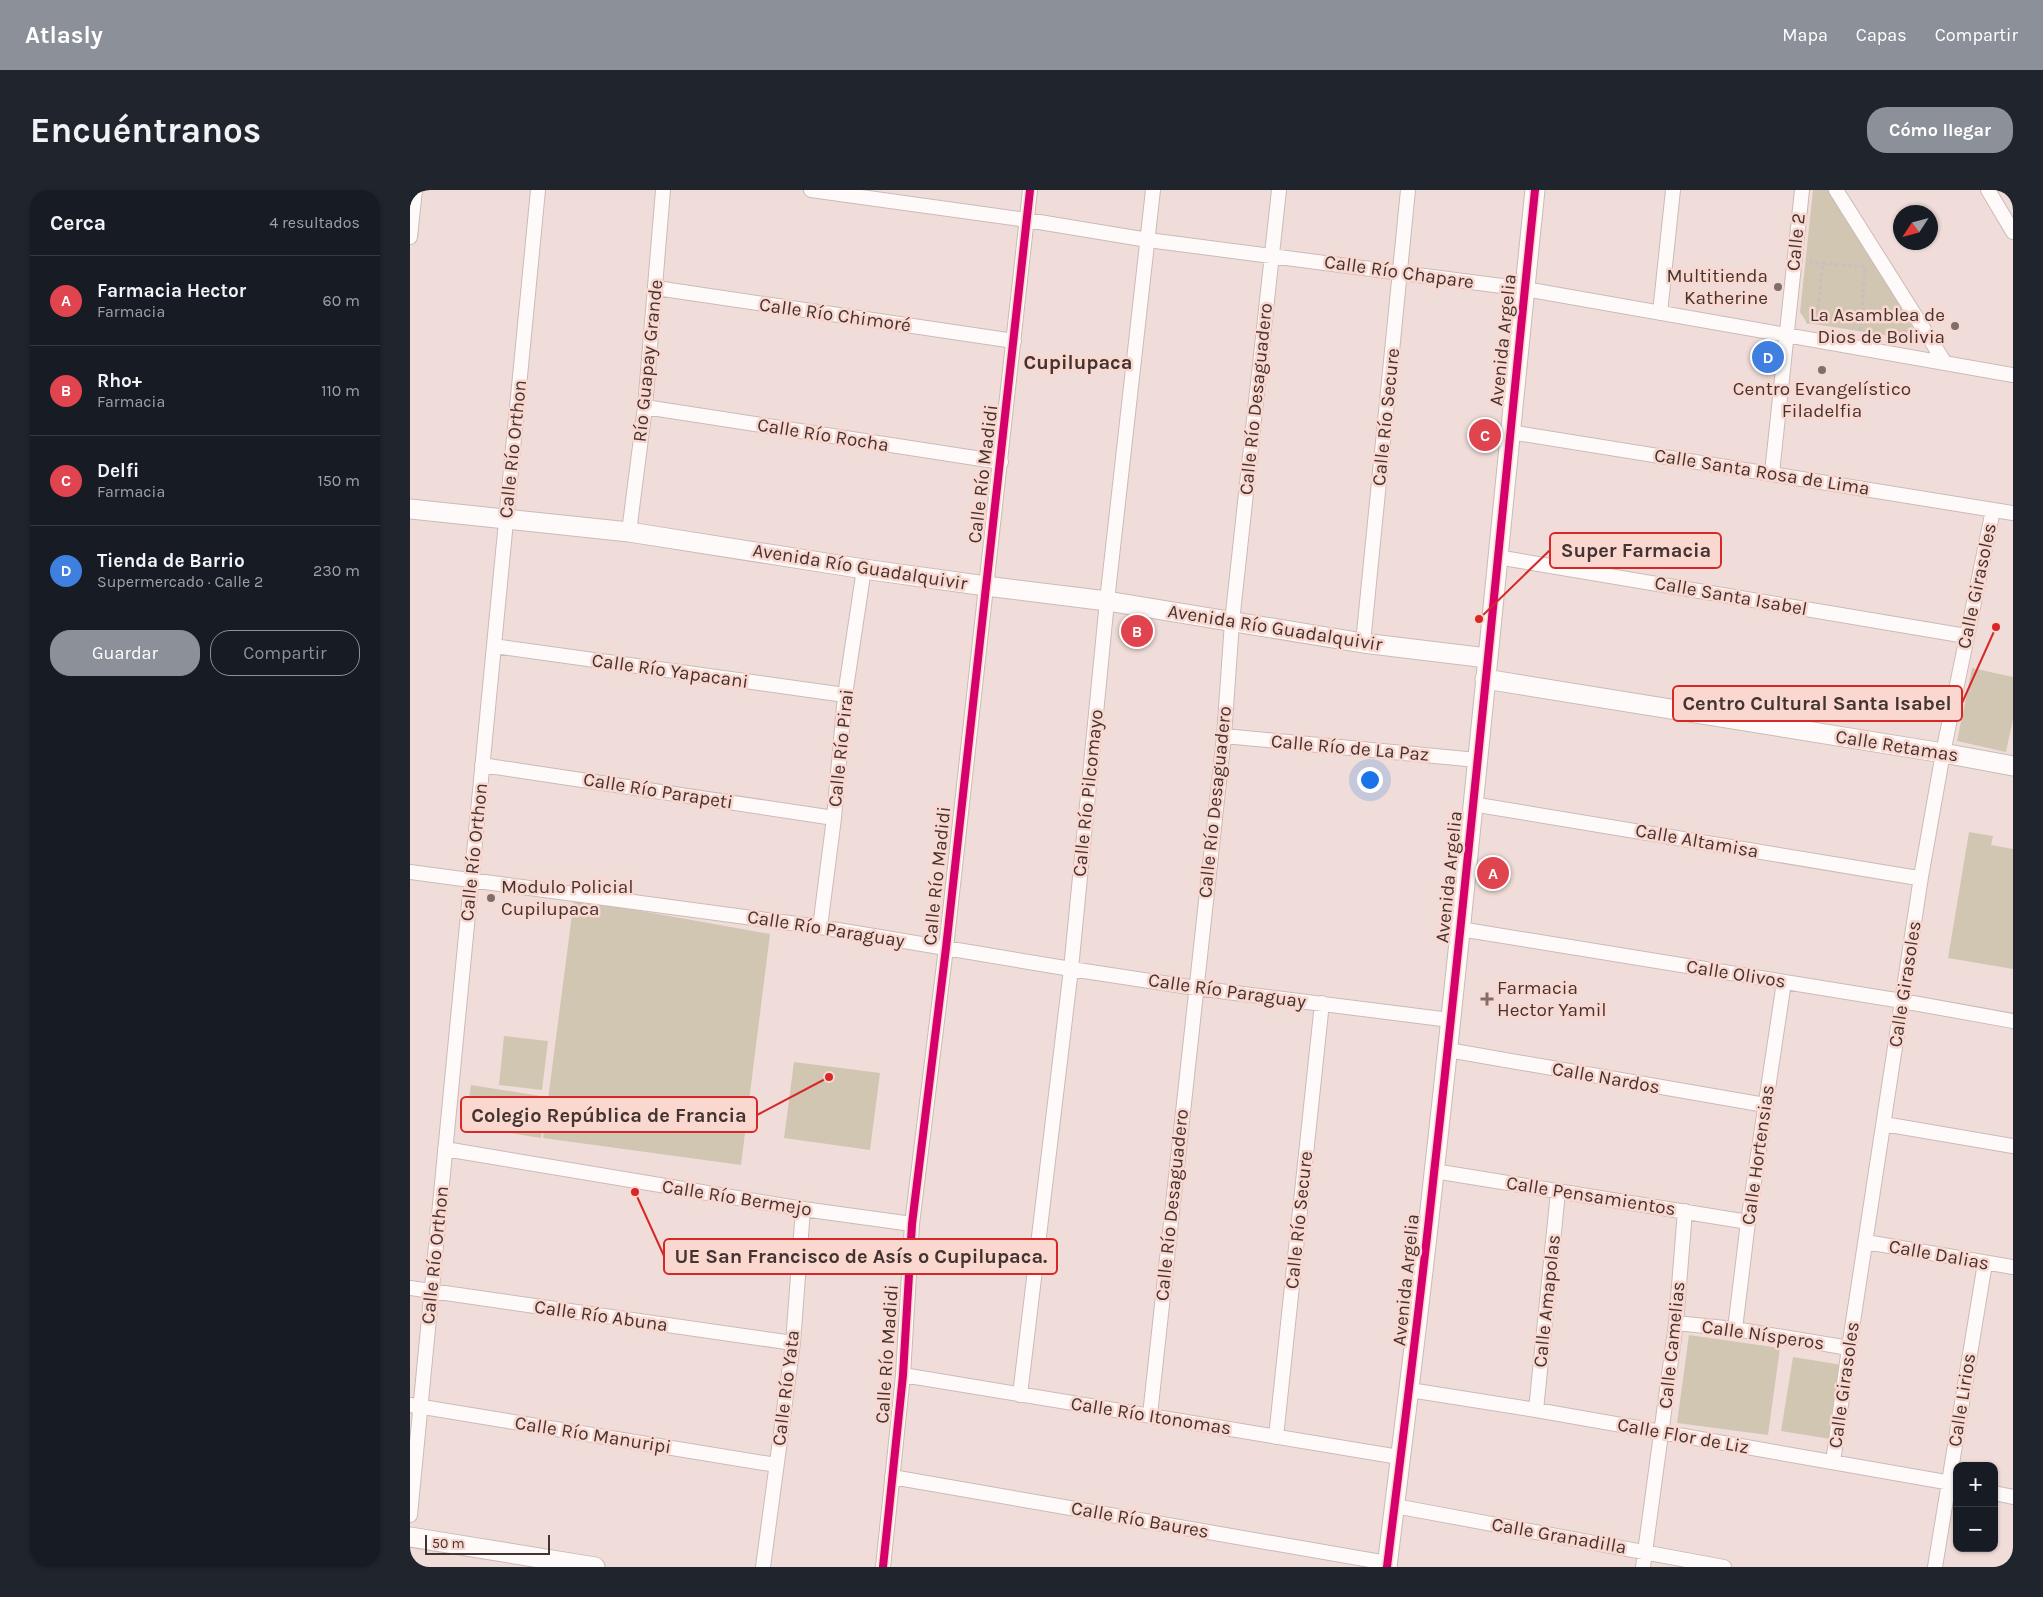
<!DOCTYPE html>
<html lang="es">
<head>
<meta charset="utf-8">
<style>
	:root { --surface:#171b24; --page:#20242c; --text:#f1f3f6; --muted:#9ea1a6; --line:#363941; --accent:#8c9099 }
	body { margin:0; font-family:Karla,sans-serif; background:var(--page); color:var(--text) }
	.controls { position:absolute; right:15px; bottom:15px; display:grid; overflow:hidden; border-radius:10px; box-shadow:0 1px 4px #0004 }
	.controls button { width:45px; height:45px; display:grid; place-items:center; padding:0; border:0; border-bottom:1px solid var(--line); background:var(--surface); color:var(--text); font:25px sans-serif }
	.compass { position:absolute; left:1483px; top:15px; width:45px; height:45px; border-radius:50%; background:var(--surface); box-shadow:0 1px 4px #0004; rotate:234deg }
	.scale { position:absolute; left:15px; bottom:12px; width:125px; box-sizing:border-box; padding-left:5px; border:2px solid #423431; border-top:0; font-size:14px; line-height:18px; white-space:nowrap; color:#423431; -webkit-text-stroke:4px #fad7cf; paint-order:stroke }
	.you { position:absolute; left:959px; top:589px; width:18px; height:18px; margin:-12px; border:4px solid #fff; border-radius:50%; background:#1a73e8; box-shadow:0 0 0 8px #1a73e833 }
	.badge { display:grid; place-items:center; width:32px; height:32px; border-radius:50%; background:var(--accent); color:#fff; font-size:16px; font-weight:700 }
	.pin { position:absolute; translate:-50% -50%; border:2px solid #fff; box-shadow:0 1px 5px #0006 }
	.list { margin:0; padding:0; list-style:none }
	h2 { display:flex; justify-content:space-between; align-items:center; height:65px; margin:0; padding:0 20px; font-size:21px }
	h2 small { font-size:16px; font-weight:400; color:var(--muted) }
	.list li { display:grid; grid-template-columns:32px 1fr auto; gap:15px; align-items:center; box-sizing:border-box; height:90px; padding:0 20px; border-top:1px solid var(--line) }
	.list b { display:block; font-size:19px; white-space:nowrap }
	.list p { margin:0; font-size:16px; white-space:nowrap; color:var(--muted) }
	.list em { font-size:16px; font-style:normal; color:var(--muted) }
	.actions { display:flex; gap:10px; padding:15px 20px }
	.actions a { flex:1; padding:11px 0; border:1px solid var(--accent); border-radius:20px; text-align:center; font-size:18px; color:var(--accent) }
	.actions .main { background:var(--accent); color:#fff }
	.map { position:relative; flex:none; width:1603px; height:1377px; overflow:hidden; border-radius:20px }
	header { display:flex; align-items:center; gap:30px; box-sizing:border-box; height:70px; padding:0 25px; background:var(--accent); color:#fff }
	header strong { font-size:24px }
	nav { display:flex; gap:28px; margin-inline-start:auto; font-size:18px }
	.intro { display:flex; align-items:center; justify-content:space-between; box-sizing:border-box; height:120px; padding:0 30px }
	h1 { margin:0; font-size:35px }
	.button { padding:12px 22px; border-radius:20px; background:var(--accent); color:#fff; font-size:18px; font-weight:700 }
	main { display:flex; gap:30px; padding:0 30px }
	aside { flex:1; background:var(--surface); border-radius:20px; box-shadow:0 1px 4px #0004 }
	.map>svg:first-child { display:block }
	.green { fill:#d1c6b2 }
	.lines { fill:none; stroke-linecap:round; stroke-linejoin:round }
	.street-casing { stroke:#cabbb7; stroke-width:16 }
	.secondary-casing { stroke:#cabbb7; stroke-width:21 }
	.path { stroke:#c8c0bf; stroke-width:3; stroke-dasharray:4 2.5; stroke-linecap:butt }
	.street { stroke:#fdfaf9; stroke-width:14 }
	.secondary { stroke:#fdfaf9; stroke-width:19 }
	.cycleway-casing { stroke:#fad7cf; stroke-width:11 }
	.cycleway { stroke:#d6006c; stroke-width:8 }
	.poi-dot { fill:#7f6f6c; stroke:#fad7cf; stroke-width:2 }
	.labels { text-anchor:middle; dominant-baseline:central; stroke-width:5; stroke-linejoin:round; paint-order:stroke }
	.street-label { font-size:19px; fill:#423431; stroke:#fad7cf }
	.poi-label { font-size:19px; fill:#423431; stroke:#fad7cf; text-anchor:end }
	.neighbourhood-label { font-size:20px; font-weight:bold; fill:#423431; stroke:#fad7cf }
	.leader { fill:none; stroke:#d62828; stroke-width:2 }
	.callout-dot { fill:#d62828; stroke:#fad7cf; stroke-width:2 }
	.callout { fill:#fad7cf; stroke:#d62828; stroke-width:2 }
	.callout-label { font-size:20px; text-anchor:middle; font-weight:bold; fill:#423431 }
</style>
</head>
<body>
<header>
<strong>Atlasly</strong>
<nav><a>Mapa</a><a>Capas</a><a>Compartir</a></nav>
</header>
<div class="intro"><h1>Encuéntranos</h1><a class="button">Cómo llegar</a></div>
<main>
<aside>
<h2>Cerca<small>4 resultados</small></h2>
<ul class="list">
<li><span class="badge" style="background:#e0444e">A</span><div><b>Farmacia Hector</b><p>Farmacia</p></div><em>60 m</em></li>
<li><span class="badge" style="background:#e0444e">B</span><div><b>Rho+</b><p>Farmacia</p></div><em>110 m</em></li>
<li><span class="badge" style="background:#e0444e">C</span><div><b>Delfi</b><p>Farmacia</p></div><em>150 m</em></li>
<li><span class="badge" style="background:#3f7fe0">D</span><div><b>Tienda de Barrio</b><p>Supermercado · Calle 2</p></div><em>230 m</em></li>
</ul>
<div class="actions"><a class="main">Guardar</a><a>Compartir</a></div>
</aside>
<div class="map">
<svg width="1603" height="1377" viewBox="0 0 1603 1377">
	<rect width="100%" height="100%" fill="#f0ddd9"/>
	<path class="green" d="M 1403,0 L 1420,0 L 1498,128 L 1506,145 L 1500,149 L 1397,133 L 1390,122 Z
		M 1562,478 L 1603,487 L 1603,529 L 1596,562 L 1547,551 Z
		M 1559,642 L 1583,646 L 1581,655 L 1603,659 L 1603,779 L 1538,768 Z
		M 164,709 L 360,744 L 331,975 L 133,948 Z
		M 94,846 L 138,851 L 132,900 L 89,895 Z
		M 384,872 L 470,883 L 460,960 L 374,948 Z
		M 61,895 L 137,907 L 131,948 L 55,936 Z
		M 1279,1145 L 1370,1158 L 1358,1245 L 1267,1233 Z
		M 1383,1167 L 1432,1175 L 1420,1249 L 1371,1241 Z"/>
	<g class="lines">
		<g class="street-casing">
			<path id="street" d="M 401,0 L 617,30 L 738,50 L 1115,99 L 1603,185
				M 1426,0 L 1535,173
				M 1578,0 L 1603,42
				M 0,47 L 5,0
				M 246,98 L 604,151
				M 1250,123 L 1263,0
				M 235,217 L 591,272
				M 1100,242 L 1603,323
				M 1362,283 L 1392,0
				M 219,342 L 235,217 L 253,0
				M 1087,367 L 1556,446
				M 953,453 L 998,0
				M 84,456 L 435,505
				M 814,546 L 1067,570
				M 72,575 L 424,628
				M 1062,614 L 1502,687 L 1511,687
				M 0,682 L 410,737 L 661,779 L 786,798 L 1040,830
				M 410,737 L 424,628 L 435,505 L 454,379
				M 1050,739 L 1492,811 L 1603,831
				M 1038,860 L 1355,915
				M 1474,934 L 1603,956
				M 35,959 L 393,1019 L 502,1034
				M 1024,981 L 1338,1032
				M 1456,1052 L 1603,1077
				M 0,1098 L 383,1153
				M 1266,1133 L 1325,1139 L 1439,1158
				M 1325,1139 L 1338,1032 L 1374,792
				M 493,1185 L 989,1267
				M 1000,1200 L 1126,1220 L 1547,1294
				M 610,1205 L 661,779 L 697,411 L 743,0
				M 0,1215 L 366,1275
				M 1126,1220 L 1148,1002
				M 740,1225 L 814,546 L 822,432 L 869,0
				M 866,1247 L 912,813
				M 1423,1272 L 1439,1158 L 1511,687 L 1533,563 L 1583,320
				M 482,1287 L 977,1373
				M 1584,1303 L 1603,1307
				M 985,1316 L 1314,1377
				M 0,1325 L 128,0
				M 353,1377 L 383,1153 L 393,1019
				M 473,1377 L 493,1185 L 502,1034 L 536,758 L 620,0
				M 1233,1377 L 1266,1133 L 1275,1021
				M 1525,1377 L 1575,1073"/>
		</g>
		<g class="secondary-casing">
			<path id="secondary" d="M 0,319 L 219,342 L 454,379 L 576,396 L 697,411 L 953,453 L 1077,468
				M 1075,489 L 1533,563 L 1603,576
				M 0,1347 L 185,1377
				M 977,1377 C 993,1246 1010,1115 1024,983 C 1061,656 1091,328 1125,0"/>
		</g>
		<path class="path" d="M 1399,72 L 1457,77
			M 1451,121 L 1488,127
			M 1397,133 L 1407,125 L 1413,73
			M 1450,141 L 1455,78"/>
		<use href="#street" class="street"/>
		<use href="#secondary" class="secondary"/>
		<g class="cycleway-casing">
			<path id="cycleway" d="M 473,1377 L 493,1185 L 502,1034 L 536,758 L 620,0
				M 977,1377 C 993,1246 1010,1115 1024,983 C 1061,656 1091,328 1125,0"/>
		</g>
		<use href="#cycleway" class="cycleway"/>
	</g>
	<g class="poi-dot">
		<circle cx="1368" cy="97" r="5"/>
		<circle cx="1545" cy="136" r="5"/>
		<circle cx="1412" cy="180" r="5"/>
		<circle cx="81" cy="708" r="5"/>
		<path d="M1074.5 801.5h5v5h5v5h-5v5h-5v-5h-5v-5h5z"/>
	</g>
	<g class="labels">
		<g class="street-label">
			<text transform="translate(1386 52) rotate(-84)">Calle 2</text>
			<text transform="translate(989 82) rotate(8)">Calle Río Chapare</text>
			<text transform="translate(425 125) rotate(8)">Calle Río Chimoré</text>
			<text transform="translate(1093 150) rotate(-84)">Avenida Argelia</text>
			<text transform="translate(238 171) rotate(-84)">Río Guapay Grande</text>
			<text transform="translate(846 209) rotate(-84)">Calle Río Desaguadero</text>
			<text transform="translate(976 227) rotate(-84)">Calle Río Secure</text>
			<text transform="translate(413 245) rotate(9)">Calle Río Rocha</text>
			<text transform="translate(103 259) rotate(-84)">Calle Río Orthon</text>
			<text transform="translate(1352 282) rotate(9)">Calle Santa Rosa de Lima</text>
			<text transform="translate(573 284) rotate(-83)">Calle Río Madidi</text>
			<text transform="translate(450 377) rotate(9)">Avenida Río Guadalquivir</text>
			<text transform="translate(1567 396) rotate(-78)">Calle Girasoles</text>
			<text transform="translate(1321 406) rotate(10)">Calle Santa Isabel</text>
			<text transform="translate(865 438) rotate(9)">Avenida Río Guadalquivir</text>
			<text transform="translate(260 481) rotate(8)">Calle Río Yapacani</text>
			<text transform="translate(1487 556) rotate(9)">Calle Retamas</text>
			<text transform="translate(431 558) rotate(-84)">Calle Río Pirai</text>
			<text transform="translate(940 558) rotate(5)">Calle Río de La Paz</text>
			<text transform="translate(248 601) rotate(9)">Calle Río Parapeti</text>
			<text transform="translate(678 603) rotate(-84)">Calle Río Pilcomayo</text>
			<text transform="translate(805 612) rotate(-84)">Calle Río Desaguadero</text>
			<text transform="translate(1287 651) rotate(10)">Calle Altamisa</text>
			<text transform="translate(64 662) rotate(-84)">Calle Río Orthon</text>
			<text transform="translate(527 686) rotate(-84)">Calle Río Madidi</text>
			<text transform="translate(1039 687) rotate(-84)">Avenida Argelia</text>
			<text transform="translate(416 739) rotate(9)">Calle Río Paraguay</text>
			<text transform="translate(1326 784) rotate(9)">Calle Olivos</text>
			<text transform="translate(1495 794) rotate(-81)">Calle Girasoles</text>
			<text transform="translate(817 801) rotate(8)">Calle Río Paraguay</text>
			<text transform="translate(1196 888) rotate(10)">Calle Nardos</text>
			<text transform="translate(1348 965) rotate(-82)">Calle Hortensias</text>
			<text transform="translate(1181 1006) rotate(9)">Calle Pensamientos</text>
			<text transform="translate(327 1008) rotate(9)">Calle Río Bermejo</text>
			<text transform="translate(762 1015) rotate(-84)">Calle Río Desaguadero</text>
			<text transform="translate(889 1030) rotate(-84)">Calle Río Secure</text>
			<text transform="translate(25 1065) rotate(-84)">Calle Río Orthon</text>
			<text transform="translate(1529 1065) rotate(10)">Calle Dalias</text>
			<text transform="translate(996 1090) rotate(-84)">Avenida Argelia</text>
			<text transform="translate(1137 1111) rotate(-84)">Calle Amapolas</text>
			<text transform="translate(191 1126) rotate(8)">Calle Río Abuna</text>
			<text transform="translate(1353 1145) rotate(8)">Calle Nísperos</text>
			<text transform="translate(1262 1155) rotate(-84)">Calle Camelias</text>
			<text transform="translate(477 1164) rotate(-86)">Calle Río Madidi</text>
			<text transform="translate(1434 1195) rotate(-82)">Calle Girasoles</text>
			<text transform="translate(376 1198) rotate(-83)">Calle Río Yata</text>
			<text transform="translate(1552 1210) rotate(-81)">Calle Lirios</text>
			<text transform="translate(741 1226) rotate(9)">Calle Río Itonomas</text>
			<text transform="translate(183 1245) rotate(9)">Calle Río Manuripi</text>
			<text transform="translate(1273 1246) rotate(10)">Calle Flor de Liz</text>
			<text transform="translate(730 1330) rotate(10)">Calle Río Baures</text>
			<text transform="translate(1149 1346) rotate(10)">Calle Granadilla</text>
		</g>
		<g class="poi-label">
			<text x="1358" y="86">Multitienda<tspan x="1358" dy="22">Katherine</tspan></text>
			<text x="1535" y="125">La Asamblea de<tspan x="1535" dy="22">Dios de Bolivia</tspan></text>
			<text x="1412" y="199" text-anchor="middle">Centro Evangelístico<tspan x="1412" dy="22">Filadelfia</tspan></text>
			<text x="91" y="697" text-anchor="start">Modulo Policial<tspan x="91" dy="22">Cupilupaca</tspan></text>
			<text x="1087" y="798" text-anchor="start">Farmacia<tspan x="1087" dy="22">Hector Yamil</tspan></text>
		</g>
		<g class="neighbourhood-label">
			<text x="668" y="172">Cupilupaca</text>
		</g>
	</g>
	<path class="leader" d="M1069 429L1140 360M1586 437L1552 513M419 887L347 925M225 1002L254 1066"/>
	<g class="callout-dot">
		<circle cx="1069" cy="429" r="5"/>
		<circle cx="1586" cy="437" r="5"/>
		<circle cx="419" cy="887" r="5"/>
		<circle cx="225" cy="1002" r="5"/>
	</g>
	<g class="callout">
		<rect x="1140" y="343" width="171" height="35" rx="5"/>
		<rect x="1263" y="496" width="289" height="35" rx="5"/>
		<rect x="51" y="907" width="296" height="35" rx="5"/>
		<rect x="254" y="1049" width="393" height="35" rx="5"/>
	</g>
	<g class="callout-label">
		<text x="1226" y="367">Super Farmacia</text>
		<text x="1407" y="520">Centro Cultural Santa Isabel</text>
		<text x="199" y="932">Colegio República de Francia</text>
		<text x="451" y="1073">UE San Francisco de Asís o Cupilupaca.</text>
	</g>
</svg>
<div class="controls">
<button>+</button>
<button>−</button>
</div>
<svg class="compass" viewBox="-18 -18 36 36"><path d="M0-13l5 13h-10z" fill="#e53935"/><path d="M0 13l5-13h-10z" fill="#9ea1a6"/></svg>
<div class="scale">50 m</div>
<div class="you"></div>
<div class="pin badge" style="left:1083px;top:683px;background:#e0444e">A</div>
<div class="pin badge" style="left:727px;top:441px;background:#e0444e">B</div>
<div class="pin badge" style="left:1075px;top:245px;background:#e0444e">C</div>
<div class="pin badge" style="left:1358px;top:167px;background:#3f7fe0">D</div>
</div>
</main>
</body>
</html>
